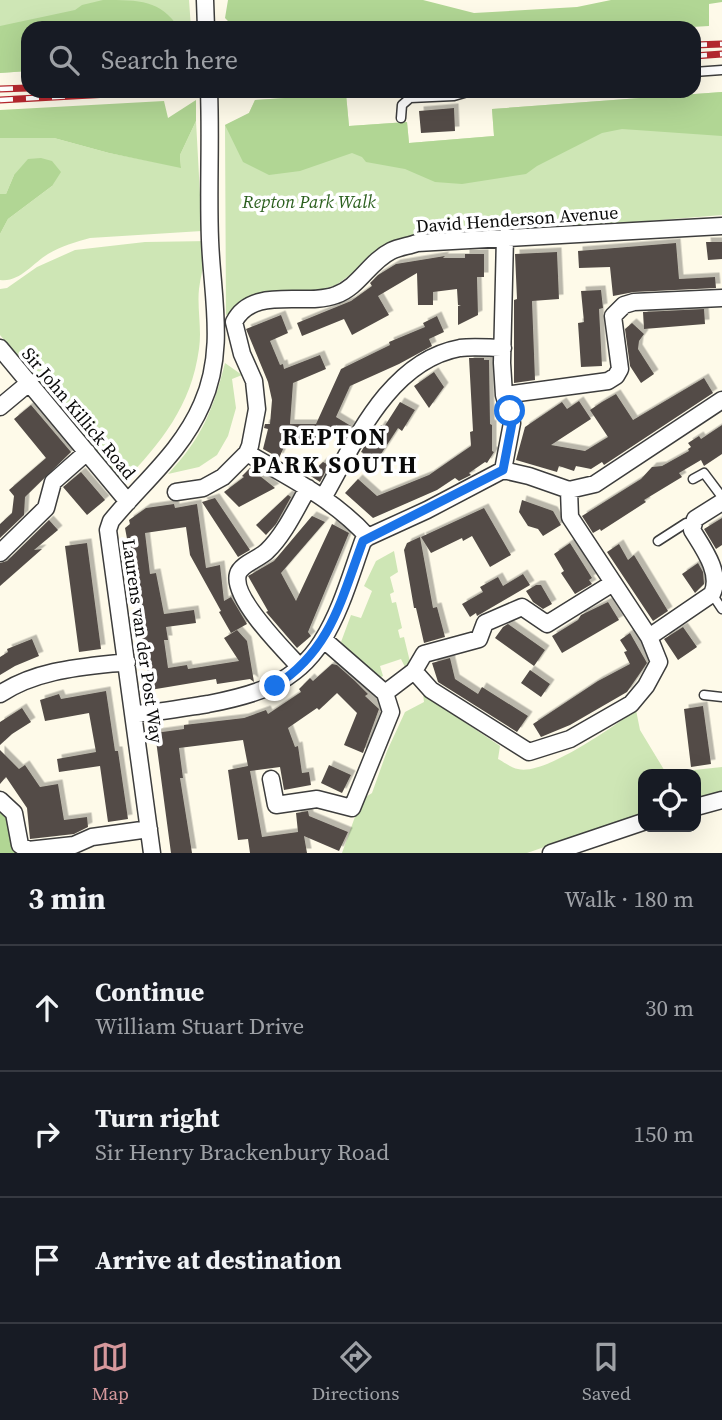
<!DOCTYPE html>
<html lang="en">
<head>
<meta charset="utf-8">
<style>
	:root { --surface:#171b24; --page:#20242c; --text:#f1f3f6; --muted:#9ea1a6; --line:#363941; --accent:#d6989c }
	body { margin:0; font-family:"Source Serif 4",serif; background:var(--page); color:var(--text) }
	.controls { position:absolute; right:21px; bottom:21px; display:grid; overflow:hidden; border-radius:14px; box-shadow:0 7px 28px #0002 }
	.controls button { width:63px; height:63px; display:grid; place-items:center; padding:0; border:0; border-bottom:2px solid var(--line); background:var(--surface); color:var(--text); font:35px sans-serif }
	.stop { position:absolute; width:21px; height:21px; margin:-16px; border:5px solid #1a73e8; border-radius:50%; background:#fff }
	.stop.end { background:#1a73e8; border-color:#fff; box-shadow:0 2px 7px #0008 }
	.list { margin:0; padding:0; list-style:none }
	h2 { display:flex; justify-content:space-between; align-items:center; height:91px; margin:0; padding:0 28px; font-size:30px }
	h2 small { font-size:23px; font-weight:400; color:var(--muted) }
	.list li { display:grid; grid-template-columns:46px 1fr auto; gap:21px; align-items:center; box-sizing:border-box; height:126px; padding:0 28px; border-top:2px solid var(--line) }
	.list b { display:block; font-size:26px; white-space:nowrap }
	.list p { margin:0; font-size:23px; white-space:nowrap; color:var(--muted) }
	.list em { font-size:23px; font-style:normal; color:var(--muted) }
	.icon { flex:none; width:38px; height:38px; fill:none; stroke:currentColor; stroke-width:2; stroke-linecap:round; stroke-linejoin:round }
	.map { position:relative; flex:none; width:722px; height:853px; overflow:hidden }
	.search { position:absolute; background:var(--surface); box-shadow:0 7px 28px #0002; left:21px; right:21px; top:21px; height:77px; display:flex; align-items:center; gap:18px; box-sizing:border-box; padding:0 24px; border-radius:21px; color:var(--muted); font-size:26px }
	.sheet { height:469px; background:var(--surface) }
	nav { display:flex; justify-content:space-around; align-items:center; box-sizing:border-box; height:98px; border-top:2px solid var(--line); background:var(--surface); font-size:19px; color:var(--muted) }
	nav a { display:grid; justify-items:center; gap:4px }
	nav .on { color:var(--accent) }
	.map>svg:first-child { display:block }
	.green { fill:#cee6b5 }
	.forest { fill:#b1d694 }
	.building { fill:#534c47; filter:url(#shadow) }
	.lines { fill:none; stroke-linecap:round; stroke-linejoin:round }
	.lane-casing { stroke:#3d3d3d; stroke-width:11 }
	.street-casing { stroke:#3d3d3d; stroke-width:19 }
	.lane { stroke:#fff; stroke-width:8 }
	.street { stroke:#fff; stroke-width:16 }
	.rail-casing { stroke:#b5282e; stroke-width:7 }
	.rail { stroke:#fff; stroke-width:4.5; stroke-dasharray:13; stroke-linecap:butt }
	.route { stroke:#1a73e8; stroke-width:9 }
	.labels { text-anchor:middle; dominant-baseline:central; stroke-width:7; stroke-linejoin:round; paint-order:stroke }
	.park-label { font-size:18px; font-style:italic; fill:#2b5f1e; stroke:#fff }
	.street-label { font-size:18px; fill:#0a0a0a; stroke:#fff }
	.district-label { font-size:24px; font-weight:bold; letter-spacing:2px; fill:#0a0a0a; stroke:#fff }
</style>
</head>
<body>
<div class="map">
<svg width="722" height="853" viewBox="0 0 722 853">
	<defs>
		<filter id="shadow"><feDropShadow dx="4.5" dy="-4.5" stdDeviation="0" flood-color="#0004"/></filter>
	</defs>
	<rect width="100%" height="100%" fill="#fefae9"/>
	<path class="green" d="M 0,0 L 189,0 L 191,28 L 28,28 L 28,71 L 0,73 Z
		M 722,92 L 722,215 L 427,239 L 382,252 L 336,285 L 305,295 L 299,291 L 271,295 L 226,315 L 225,125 L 249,113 L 255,100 L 346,94 L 349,126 L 407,122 L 409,143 L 494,136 L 492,109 Z
		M 196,121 L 202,231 L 90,238 C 76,242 61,246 48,254 C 33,263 19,283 0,280 L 0,234 L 8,219 L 52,186 L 14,175 L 6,194 L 0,194 L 0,138 L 54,138 L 109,153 L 181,167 L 180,155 Z
		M 210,241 C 206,257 201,273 199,289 C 197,308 202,329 199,349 C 191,407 161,442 123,483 L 0,335 L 0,289 L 7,288 L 37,267 L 75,250 L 145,242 Z
		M 225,363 L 242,375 L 232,379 L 236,408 L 228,436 L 217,455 L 199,467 L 168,474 C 202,438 213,410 225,363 Z
		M 394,551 L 398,572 L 390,577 L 394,592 L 390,594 L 392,603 L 396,602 L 402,628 L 398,630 L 400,638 L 404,637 L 411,666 L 406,669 L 401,659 L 380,666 L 383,676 L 376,680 L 341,642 L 351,615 L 361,618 L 372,591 L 364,586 L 376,561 Z
		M 423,694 L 500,746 L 498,759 C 504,762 511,768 518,769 C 544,776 614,726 636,710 L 640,730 L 666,773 L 722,767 L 722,791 L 696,798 L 696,774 L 643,774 L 643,813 L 527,853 L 342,853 L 361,800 L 372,793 L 387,751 L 405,712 L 424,702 Z"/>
	<path class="forest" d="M 103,0 C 140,0 160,0 179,28 L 28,28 L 28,71 L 0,73 L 0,26 L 75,10 L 82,5 Z
		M 228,0 L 423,0 L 474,13 L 577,7 L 611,0 L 722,0 L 722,2 L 709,4 L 709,26 L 675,28 L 235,28 L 225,18 Z
		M 722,92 L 722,136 L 622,129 L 602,133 L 537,166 L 526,174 L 462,184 L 435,182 L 405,169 L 366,162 L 362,157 L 352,153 L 300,171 L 269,175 L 243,162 L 225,125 L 249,113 L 255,100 L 346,94 L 349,126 L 407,122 L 409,143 L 494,136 L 492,109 Z
		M 196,100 L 196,121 L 180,155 L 181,168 L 109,153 L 54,138 L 0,138 L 0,110 L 164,101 L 168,118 Z
		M 41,158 L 52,161 L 61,172 L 52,186 L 8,219 L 0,234 L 0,194 L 6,194 L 14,175 L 28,159 Z
		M 0,811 L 5,811 L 19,853 L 0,853 Z"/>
	<path class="building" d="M 454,108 L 455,131 L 421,133 L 419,111 Z
		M 706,242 L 722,242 L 722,259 L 708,260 Z
		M 676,243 L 679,279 L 715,277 L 716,288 L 634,292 L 613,296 L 610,267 L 579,268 L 578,251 Z
		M 557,252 L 559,299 L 532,301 L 535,380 L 514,383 L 514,300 L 517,299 L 515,254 Z
		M 465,254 L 484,254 L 484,277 L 477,277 L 478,315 L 458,325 L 458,306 L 461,305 L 458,305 L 457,289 L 433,292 L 433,305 L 418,305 L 417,273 L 378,296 L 389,315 L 352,335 L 344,319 L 302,336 L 297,323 L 351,301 L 372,286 L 370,283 L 378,275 L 396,264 L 445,256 L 443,258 L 465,258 Z
		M 601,290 L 603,308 L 599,309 L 602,366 L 581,367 L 578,323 L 584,322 L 581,291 Z
		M 704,309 L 705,324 L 644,329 L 643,312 Z
		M 281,315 L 288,333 L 270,341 L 280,365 L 283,364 L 284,369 L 320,355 L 326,369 L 293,383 L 290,424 L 316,424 L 341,369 L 390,345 L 389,342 L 425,327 L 423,323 L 437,316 L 444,332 L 429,339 L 432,346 L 399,364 L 350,386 L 336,417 L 351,426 L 343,441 L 321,427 L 321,439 L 297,439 L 289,436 L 279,458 L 263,449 L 268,429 L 264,428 L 265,424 L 270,424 L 272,400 L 268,382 L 246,329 Z
		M 632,323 L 644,334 L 639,341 L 638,349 L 654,374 L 641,383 L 630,366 L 625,329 Z
		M 469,358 L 484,358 L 484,360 L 489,360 L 490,424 L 492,425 L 492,451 L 494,452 L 487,463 L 485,462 L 469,473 L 471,475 L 459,481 L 455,478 L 437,490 L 373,518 L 345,493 L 358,479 L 377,496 L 429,475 L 471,446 L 470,432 L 473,431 Z
		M 434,372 L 444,387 L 429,408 L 414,386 Z
		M 704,378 L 713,393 L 604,465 L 602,462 L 591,469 L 576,466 L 574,471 L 559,466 L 557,472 L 516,460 L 525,427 L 562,402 L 567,409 L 579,401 L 591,419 L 551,445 L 585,451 L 608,437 L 590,410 L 602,402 L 616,394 L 633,420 Z
		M 400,402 L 415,410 L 402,431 L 398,428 L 368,474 L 355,466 L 363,453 L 361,452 L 369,438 L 372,439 L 381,425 L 384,427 Z
		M 31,405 L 71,452 L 25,497 L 24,515 L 0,538 L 0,524 L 12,513 L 14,496 L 9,490 L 46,458 L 14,419 Z
		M 722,425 L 722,454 L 704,466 L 701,460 L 679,473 L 682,477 L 644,500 L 646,502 L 601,531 L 600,529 L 593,533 L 582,516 L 641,479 L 652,467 L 662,466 L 689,451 L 688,449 L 691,447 L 688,443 L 699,436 L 701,439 Z
		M 323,462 L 329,465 L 320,482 L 309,475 Z
		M 250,468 L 275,488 L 239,507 L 224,492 L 244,477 L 242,476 Z
		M 81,472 L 105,500 L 87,515 L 63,487 Z
		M 288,495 L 291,497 L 276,524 L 266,535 L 256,525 Z
		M 215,498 L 250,550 L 238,557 L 202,502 Z
		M 522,500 L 553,511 L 561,525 L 543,536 L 538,529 L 528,526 L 519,512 Z
		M 174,504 L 175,508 L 197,504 L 206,568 L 220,565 L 224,601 L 231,597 L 247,624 L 231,633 L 219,612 L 221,611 L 190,555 L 186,527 L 145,533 L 150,574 L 156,573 L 164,614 L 194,610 L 196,623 L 166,627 L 168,640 L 164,640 L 168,668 L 187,665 L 188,669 L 239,661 L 224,638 L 237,630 L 247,641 L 254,682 L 250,679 L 217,684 L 216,679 L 150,690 L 133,576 L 135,576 L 130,543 L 128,544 L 125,528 L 130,524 L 129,520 L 146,508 Z
		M 484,508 L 511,555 L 490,567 L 472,536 L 463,541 L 462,538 L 431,553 L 421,537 Z
		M 312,516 L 325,522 L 281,573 L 296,601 L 332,524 L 349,533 L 308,632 L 311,636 L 297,648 L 266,612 L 268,611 L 248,576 L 274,561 Z
		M 722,518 L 722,545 L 716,549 L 704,529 Z
		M 49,520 L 58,530 L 34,550 L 42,549 L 0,586 L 0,563 L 7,561 Z
		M 420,537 L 433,608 L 437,607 L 445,637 L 424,643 L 416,608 L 414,608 L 404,550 L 407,543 Z
		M 87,543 L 101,649 L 79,652 L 65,546 Z
		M 570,543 L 592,578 L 589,580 L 592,584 L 575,594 L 561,573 L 564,571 L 554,554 Z
		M 619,544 L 628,560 L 634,555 L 668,611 L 653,621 L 607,552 Z
		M 698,563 L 703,572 L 704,584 L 695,593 L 682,574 Z
		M 523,574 L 530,585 L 477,616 L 476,613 L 470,617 L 462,604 L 483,592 L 480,587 L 498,577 L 503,586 Z
		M 536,585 L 541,585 L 552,604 L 543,609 L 533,602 L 526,591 Z
		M 608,602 L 619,620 L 562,653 L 552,636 L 578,620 L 581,615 Z
		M 508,624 L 545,650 L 534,666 L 495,638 L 503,627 Z
		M 683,627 L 697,647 L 678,660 L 664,639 Z
		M 630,633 L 647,663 L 627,692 L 570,725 L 541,737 L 533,724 L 598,681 L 630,664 L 624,652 L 627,651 L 620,640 Z
		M 32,639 L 39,656 L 15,666 L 0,675 L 0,657 L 8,652 L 7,649 Z
		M 450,658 L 455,679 L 478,694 L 482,687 L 528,716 L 517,732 L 438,682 L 432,663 Z
		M 332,664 L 337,665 L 355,681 L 368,694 L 365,696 L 379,709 L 363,753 L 344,745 L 357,713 L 337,693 L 319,710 L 317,708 L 288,728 L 295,747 L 298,746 L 302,773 L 309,772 L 311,785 L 284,790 L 280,767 L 250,771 L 262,837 L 298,832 L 296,813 L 308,811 L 309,816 L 348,832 L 339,851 L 304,836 L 307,853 L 250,853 L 248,839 L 238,840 L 228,770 L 248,766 L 243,740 L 179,748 L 183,778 L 180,778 L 192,853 L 171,853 L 155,733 L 184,729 L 184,725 L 244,718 L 266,710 L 268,714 L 301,692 L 299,689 L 310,678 L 313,681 Z
		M 530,670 L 550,684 L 541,697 L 521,683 Z
		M 106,691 L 115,751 L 118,751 L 128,819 L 108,822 L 100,766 L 59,772 L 57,759 L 96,752 L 89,713 L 45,721 L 40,700 L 59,694 L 61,699 Z
		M 703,706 L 711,764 L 691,767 L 684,709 Z
		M 22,708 L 31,722 L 12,734 L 0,745 L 0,722 Z
		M 0,750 L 19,769 L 25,765 L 40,787 L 58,784 L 64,820 L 87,817 L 88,827 L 74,834 L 30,839 L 27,808 L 6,777 L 0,784 Z
		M 329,765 L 351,775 L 342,793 L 321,783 Z"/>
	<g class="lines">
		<g class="lane-casing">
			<path id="lane" d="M 694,72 L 722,70
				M 401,118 L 402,105 L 410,98 L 454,96 L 471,91
				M 693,479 L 704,473 L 722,497
				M 658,541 L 686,523 L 693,525
				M 712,594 L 722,609
				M 704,695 L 722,697"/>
		</g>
		<g class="street-casing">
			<path id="street" d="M 205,0 L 206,28
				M 0,348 L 128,502
				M 504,395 L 608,381 L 616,376 L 620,369 L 613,316 L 624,305 L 634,302 L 722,298
				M 0,407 L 30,382
				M 247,453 C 290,478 335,500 368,537
				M 503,470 L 512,423 L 504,395 L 502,363 L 505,237
				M 176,492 L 203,488 L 223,477 L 247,453 L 250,446 L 257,409 L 254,381 L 242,354 L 234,322 C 253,285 305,307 336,295 C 359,287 369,262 391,251 C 399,247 409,246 417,243 L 722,226
				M 323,498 C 355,442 389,361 460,348 C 474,346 490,348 503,348
				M 0,553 L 46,508 L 53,482 L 87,452
				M 649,637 L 712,594 C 722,573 703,548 692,530 L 695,519 L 722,502
				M 299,666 C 284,650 231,597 238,574 C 241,564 259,559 267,551 C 284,535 296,509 308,488
				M 414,671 L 431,690 L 529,752 L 570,739 L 631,704 L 646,686 L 659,662 L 649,637 L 570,517 L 569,490
				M 385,693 L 414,671 L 424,654 L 479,639 L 485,623 L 522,607 L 547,624 L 613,583
				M 0,694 C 38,669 83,667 127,662
				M 133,714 C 158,713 183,708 208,704 C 255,695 295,684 322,641 C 341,611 351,574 363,541 L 368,537 L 427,510 L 503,470 L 529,476 L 569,490 L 595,484 L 722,400
				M 271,779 L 276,805 L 317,799 L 352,808 L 391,712 L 385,693 L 323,639
				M 0,800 L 14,813 L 20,845 L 28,850 L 74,845 L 92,837 L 149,829
				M 696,807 L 722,800
				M 152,853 L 108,530 L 111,521 C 143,482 182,451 202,404 C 226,350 212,296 210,240 C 208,191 211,141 209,91
				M 551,853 L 643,822"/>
		</g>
		<use href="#lane" class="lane"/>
		<use href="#street" class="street"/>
		<g class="rail-casing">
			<path id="rail" d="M 694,45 L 722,44
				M 694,56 L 722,54
				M 0,89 L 28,88
				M 0,100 L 164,91"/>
		</g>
		<use href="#rail" class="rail"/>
	</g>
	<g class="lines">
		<path class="route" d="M 275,686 C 331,650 341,600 363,541 L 503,470 L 512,423 L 510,411"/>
	</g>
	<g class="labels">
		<g class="park-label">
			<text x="309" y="201">Repton Park Walk</text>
		</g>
		<g class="street-label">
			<text transform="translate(517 219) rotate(-4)">David Henderson Avenue</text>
			<text transform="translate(79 413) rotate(50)">Sir John Killick Road</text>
			<text transform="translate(143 641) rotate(82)">Laurens van der Post Way</text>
		</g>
		<g class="district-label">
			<text x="335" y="436">REPTON<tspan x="335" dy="28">PARK SOUTH</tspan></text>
		</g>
	</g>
</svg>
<div class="controls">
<button><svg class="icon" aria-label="locate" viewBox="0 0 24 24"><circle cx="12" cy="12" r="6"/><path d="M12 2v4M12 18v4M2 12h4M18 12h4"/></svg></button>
</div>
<div class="stop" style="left:510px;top:411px"></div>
<div class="stop end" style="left:275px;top:686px"></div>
<div class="search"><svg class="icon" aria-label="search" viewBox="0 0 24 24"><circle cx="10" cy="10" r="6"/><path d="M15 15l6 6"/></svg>Search here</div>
</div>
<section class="sheet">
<h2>3 min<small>Walk · 180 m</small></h2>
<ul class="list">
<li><svg class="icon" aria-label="ahead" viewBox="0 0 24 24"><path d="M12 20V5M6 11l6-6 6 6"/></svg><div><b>Continue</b><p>William Stuart Drive</p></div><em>30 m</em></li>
<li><svg class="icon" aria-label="right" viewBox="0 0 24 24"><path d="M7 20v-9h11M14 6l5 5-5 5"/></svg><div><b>Turn right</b><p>Sir Henry Brackenbury Road</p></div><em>150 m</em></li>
<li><svg class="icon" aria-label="arrive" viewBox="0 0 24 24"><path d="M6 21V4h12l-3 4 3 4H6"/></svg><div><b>Arrive at destination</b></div></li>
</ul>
</section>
<nav>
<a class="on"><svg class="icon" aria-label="map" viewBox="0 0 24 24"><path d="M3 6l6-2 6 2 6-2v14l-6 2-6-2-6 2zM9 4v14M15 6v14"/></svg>Map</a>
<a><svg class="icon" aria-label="directions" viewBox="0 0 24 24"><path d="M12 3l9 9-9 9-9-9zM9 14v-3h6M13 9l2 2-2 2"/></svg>Directions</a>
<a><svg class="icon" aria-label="saved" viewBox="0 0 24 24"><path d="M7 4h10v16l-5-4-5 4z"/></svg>Saved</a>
</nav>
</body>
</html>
